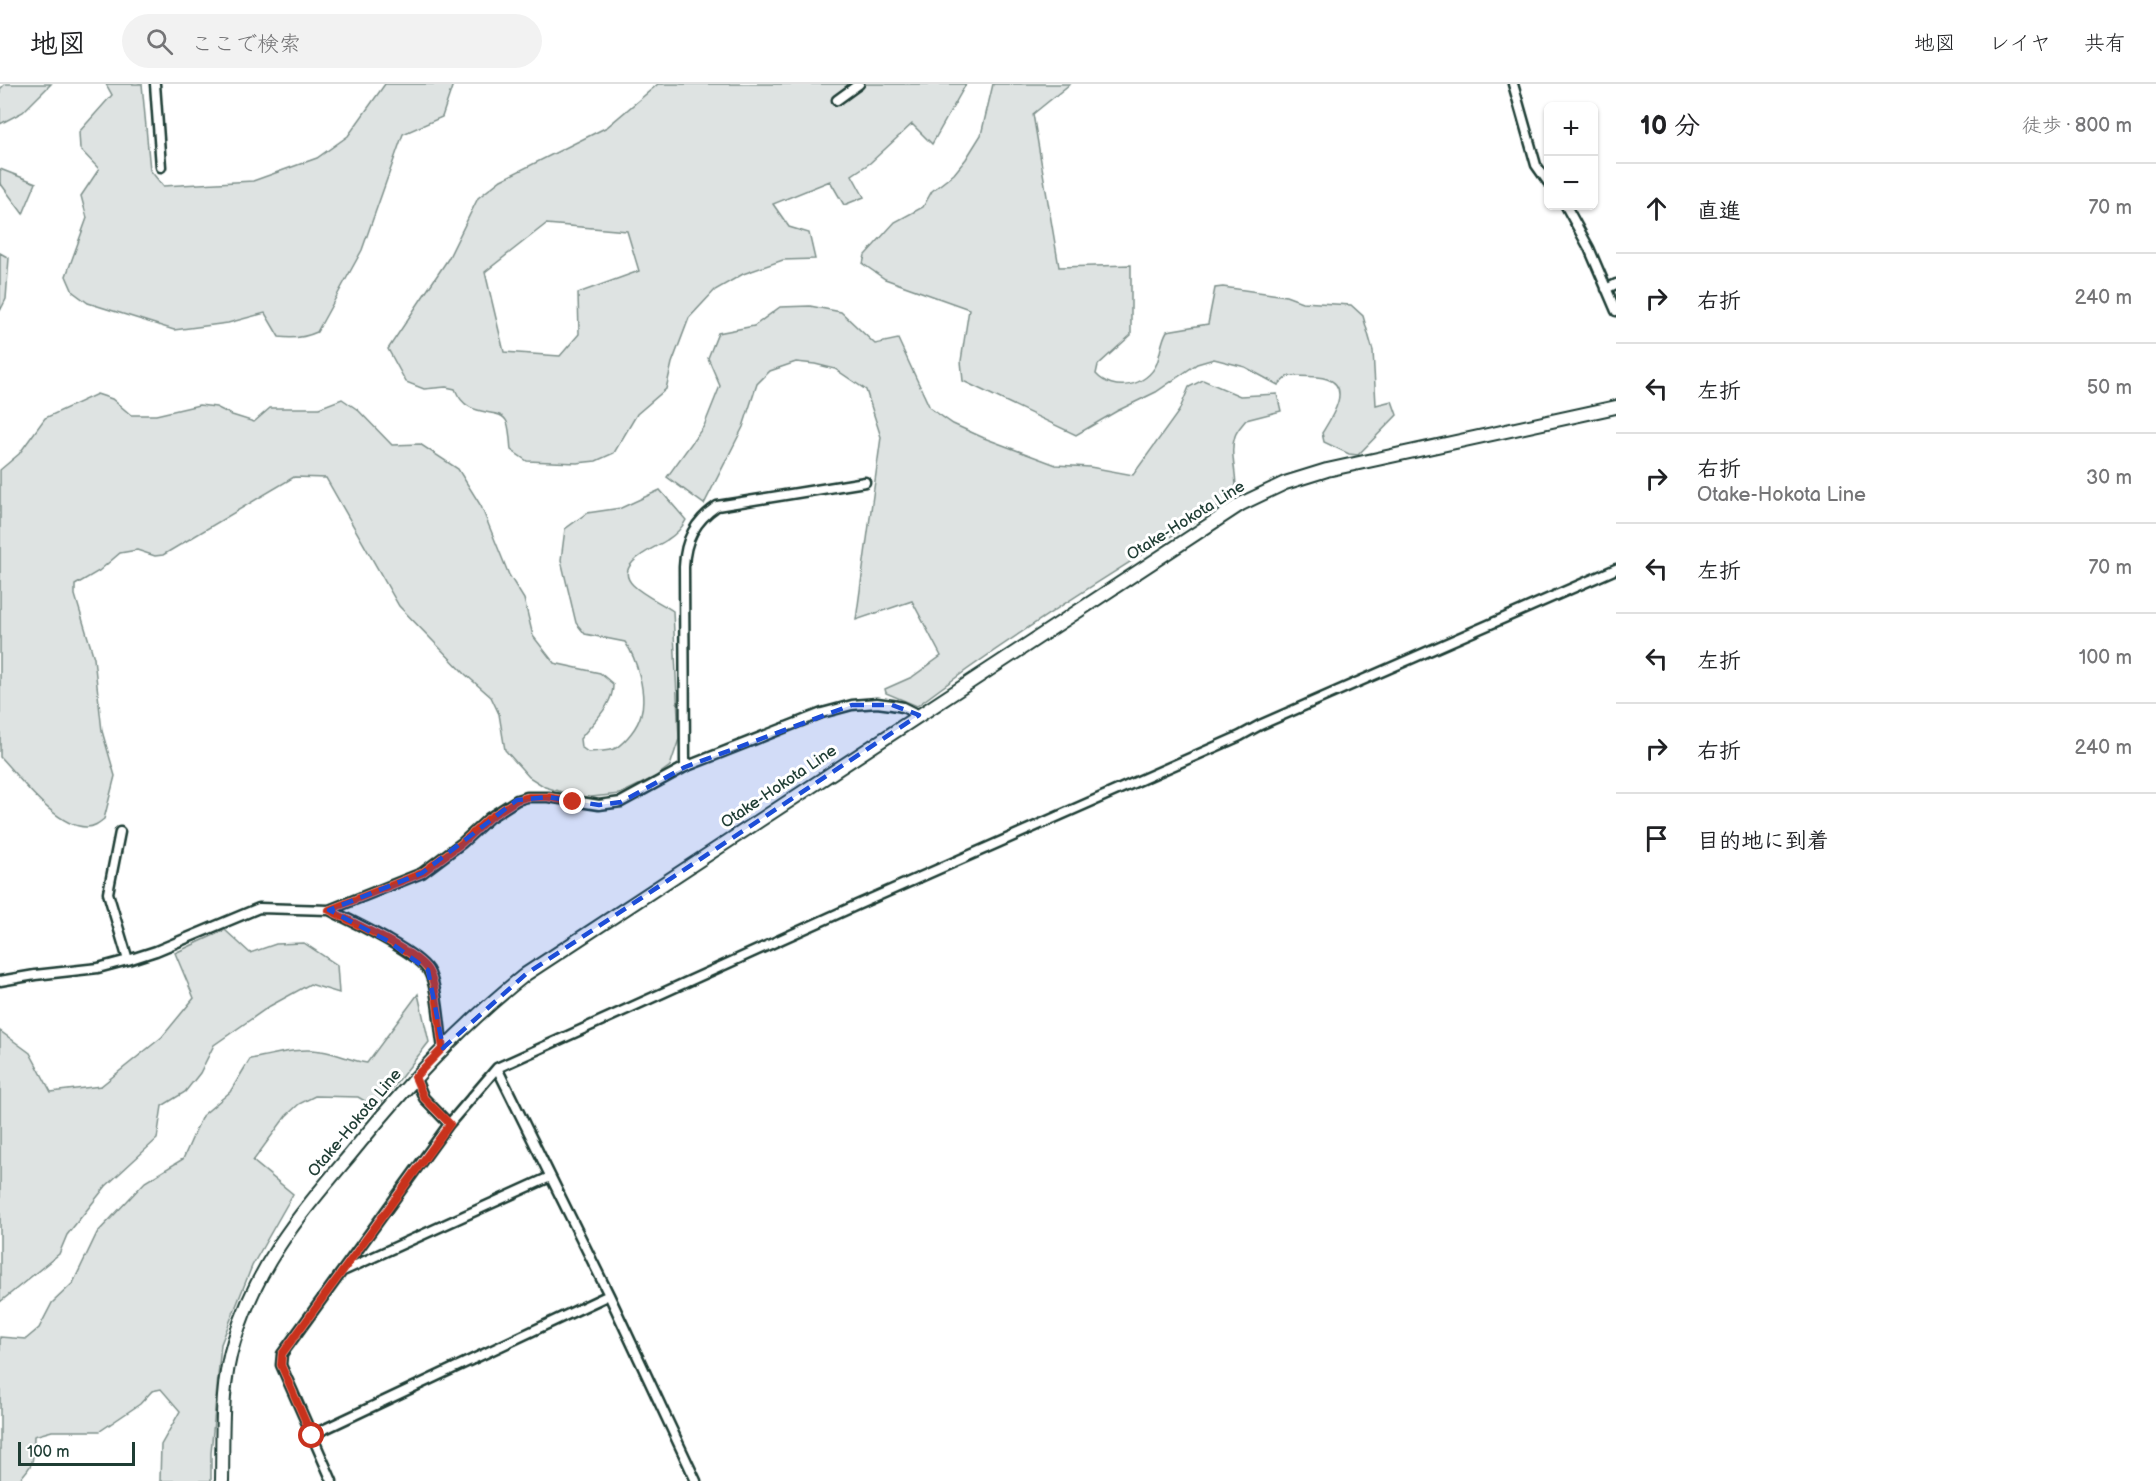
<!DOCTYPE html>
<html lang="ja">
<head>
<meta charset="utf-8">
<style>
	:root { --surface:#fff; --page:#f2f2f2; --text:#202124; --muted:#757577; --line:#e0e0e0 }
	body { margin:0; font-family:"Balsamiq Sans","Klee One",sans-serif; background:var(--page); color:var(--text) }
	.controls { position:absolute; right:18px; top:18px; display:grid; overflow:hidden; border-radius:9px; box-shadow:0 2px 4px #0004 }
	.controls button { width:54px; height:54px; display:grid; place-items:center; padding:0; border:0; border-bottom:2px solid var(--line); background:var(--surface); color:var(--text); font:30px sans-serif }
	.scale { position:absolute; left:18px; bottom:15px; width:117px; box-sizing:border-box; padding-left:6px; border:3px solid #1f3d34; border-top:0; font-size:16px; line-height:21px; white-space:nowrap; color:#1f3d34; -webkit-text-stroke:4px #fff; paint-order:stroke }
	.stop { position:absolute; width:18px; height:18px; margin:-14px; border:4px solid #c8321e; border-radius:50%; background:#fff }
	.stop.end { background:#c8321e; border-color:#fff; box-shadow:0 2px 6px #0008 }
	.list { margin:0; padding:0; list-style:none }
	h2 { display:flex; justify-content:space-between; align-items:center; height:78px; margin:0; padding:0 24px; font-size:26px }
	h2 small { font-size:20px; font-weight:400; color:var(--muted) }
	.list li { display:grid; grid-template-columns:39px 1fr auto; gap:18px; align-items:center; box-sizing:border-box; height:90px; padding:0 24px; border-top:2px solid var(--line) }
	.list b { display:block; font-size:22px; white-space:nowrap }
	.list p { margin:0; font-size:20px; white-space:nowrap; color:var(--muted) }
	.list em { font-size:20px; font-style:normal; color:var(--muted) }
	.icon { flex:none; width:33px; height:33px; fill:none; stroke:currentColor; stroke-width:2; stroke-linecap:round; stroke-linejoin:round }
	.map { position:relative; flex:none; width:1616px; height:1397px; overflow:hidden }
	header { display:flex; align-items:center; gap:36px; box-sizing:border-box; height:84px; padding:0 30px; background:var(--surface); border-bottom:2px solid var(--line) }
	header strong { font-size:28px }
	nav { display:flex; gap:33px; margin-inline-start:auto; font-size:21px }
	.search { width:420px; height:54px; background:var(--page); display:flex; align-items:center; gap:15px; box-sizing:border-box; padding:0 21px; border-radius:33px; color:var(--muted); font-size:22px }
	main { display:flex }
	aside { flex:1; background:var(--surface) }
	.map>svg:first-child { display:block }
	.green { fill:#dee3e2; stroke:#7e908b; stroke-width:1.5; fill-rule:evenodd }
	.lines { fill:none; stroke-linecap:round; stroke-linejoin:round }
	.street-casing { stroke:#1f3d34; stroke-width:13 }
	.secondary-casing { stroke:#1f3d34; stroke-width:16 }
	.street { stroke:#fff; stroke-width:8 }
	.secondary { stroke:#fff; stroke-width:12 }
	.route { stroke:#c8321e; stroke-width:8 }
	.marked { fill:#1d4ed8; fill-opacity:0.2; stroke:#1d4ed8; stroke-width:4.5; stroke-dasharray:12 8; stroke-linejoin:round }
	.labels { text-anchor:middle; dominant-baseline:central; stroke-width:6; stroke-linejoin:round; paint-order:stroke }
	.street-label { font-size:16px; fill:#1f3d34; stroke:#fff }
</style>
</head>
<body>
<header>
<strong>地図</strong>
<div class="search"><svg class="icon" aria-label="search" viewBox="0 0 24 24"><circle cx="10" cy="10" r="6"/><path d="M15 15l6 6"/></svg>ここで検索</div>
<nav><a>地図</a><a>レイヤ</a><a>共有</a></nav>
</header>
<main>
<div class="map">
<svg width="1616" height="1397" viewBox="0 0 1616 1397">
	<rect width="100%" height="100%" fill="#fff"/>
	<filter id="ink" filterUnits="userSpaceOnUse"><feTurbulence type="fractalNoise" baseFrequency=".0167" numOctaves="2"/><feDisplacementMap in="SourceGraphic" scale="12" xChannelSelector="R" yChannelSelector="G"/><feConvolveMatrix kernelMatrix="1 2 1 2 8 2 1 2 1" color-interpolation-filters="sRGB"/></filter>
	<g filter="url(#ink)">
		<path class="green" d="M 5,0 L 51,0 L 23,28 L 0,40 L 0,5 Z
			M 106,0 L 142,0 L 150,86 L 163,102 L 253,97 L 317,74 L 348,52 L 385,0 L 453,0 L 442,33 L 403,50 L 362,166 L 317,248 C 304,254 293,255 279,253 L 265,229 L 228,239 L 174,246 L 88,219 L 73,208 L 66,192 L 87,134 L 81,112 L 99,85 L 80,65 L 79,48 L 112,11 Z
			M 658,0 L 966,0 L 932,60 L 912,40 L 870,79 L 852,91 L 864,113 L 844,121 L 830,97 L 773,120 L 789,143 L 809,149 L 815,175 L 783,176 L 743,190 L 715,206 L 689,234 L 672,279 L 666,305 L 637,330 L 614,369 L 596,377 L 577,379 L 527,377 L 511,366 C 510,358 510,346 507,338 C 499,321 468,338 455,305 L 446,303 L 424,305 L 406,298 L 388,265 L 448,175 L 478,114 L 501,96 L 607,43 ZM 546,140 L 627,147 L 639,187 L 578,209 L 579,250 L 560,272 L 504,268 L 485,188 Z
			M 993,0 L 1070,0 L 1033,30 L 1059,183 L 1131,181 L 1131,251 L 1098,281 L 1096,290 C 1113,309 1147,303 1157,279 C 1161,268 1161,257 1167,247 L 1208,240 L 1215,204 L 1223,203 L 1286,212 L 1302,218 L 1351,221 L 1363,232 L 1373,267 L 1376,321 L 1392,317 L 1397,331 L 1358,371 L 1349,370 L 1324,358 L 1322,349 C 1330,336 1353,303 1327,295 C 1315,291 1300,293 1288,292 L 1278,301 L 1245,283 L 1214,275 L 1197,280 L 1156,308 L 1117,327 L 1076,351 L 963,297 L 961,277 L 969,225 L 885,195 L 863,180 L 865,171 L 895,138 L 923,123 L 932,107 L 954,90 L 966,75 L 981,51 Z
			M 0,85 L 36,99 L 23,130 L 1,100 L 0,102 Z
			M 0,169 L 9,174 L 6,215 L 0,227 Z
			M 810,222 L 841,228 L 875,260 L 898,255 L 930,324 L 953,340 L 984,354 L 1056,381 L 1090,383 L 1133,391 L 1179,327 L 1189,303 L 1203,296 L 1240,312 L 1277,310 L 1281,327 L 1246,336 C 1243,340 1237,346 1235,352 C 1228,372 1240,394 1234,413 C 1127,480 1018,546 917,622 L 886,609 L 885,605 L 912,593 L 941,572 L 912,517 L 856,536 L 881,353 L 866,306 L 835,285 L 815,280 L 796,278 L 770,287 L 757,300 L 743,343 L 704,420 L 667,393 L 704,342 L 720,302 L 708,274 L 718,249 L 754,242 L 780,223 Z
			M 97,310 L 112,315 L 131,331 L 156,331 L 199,321 L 216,323 L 232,331 L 254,338 L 270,324 L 319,324 L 342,315 L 358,326 L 392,361 L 420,360 L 458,385 L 481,422 L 509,491 L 524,515 L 533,552 L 554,579 L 600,589 L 613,600 C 614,621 592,639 580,655 L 581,663 L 588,668 C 596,667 609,668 616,664 C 626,657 638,643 641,630 C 647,610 637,575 625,558 L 585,550 L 576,539 L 561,476 L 565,445 L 587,429 L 621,424 L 660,406 L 686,436 C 682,444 675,451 667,456 C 655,464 612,480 633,501 C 643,511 661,519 673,527 L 679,655 L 670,682 L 655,693 L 620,710 L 582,714 L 545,703 L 529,693 L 505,666 L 499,630 L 491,613 L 465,590 L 399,522 L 326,394 L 294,393 L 163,471 L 155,472 L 137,466 L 120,469 L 99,487 L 75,501 L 75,511 L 94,574 L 102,647 L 115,692 L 104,735 C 99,739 94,743 87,743 C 56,744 20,694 0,673 L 0,386 L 19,370 L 45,334 Z
			M 225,846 L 250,869 L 276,860 L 304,859 L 337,881 L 339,909 L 310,900 L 270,922 L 214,961 L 200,989 L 185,1008 L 162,1022 L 157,1055 L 106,1102 L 67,1151 L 59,1170 L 0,1218 L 0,947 L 30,969 L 51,1008 L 101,1002 L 162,953 L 194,914 L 175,869 Z
			M 418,910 L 429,958 L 377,1024 L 358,1013 L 315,1012 L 299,1020 L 286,1032 L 253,1077 L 293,1110 L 252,1182 L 221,1260 L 211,1369 L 211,1397 L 160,1397 L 161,1361 L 180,1327 L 161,1305 L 152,1307 L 140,1320 L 100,1347 L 52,1347 L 34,1352 C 33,1377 36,1378 18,1397 L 0,1397 L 0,1253 L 26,1255 L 39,1244 L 52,1219 L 73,1199 L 97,1149 L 145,1098 L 183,1075 L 202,1032 L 230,1008 L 250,975 C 273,971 297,963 321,967 C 337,969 351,977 367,979 Z"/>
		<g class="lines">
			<g class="street-casing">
				<path id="street" d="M 155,0 L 161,83
					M 1513,0 L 1536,81 L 1548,98
					M 837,16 L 859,0
					M 1566,122 L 1589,164 L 1616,227
					M 1606,205 L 1616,200
					M 685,683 L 684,483 C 685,456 695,437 717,422 L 865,398
					M 120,748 L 108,809 L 128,876
					M 329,826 C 351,837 416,867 428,886 C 438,902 439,944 443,964
					M 0,897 L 35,891 L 98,884 L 128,876 L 156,867 L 259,824 L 329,826 L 422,789 L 462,759 L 489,734 L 517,716 L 527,713 L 548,713 L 599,721 L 621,718 L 685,683 L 822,629 L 852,621 L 877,619 L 892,621 L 903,623 L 919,631
					M 497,984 L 609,1211 L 696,1397
					M 415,993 L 424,1014 L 449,1040
					M 345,1186 L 550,1093
					M 312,1351 L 609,1211
					M 332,1397 L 281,1281 L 282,1270 L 449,1040 L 497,984 L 857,821 L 1240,652 L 1260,641 L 1616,485"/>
			</g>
			<g class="secondary-casing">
				<path id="secondary" d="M 222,1397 C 223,1350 220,1302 234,1257 C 258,1179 298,1133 349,1072 C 404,1004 457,945 526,890 L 1241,420 L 1285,399 L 1327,386 L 1616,323"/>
			</g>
			<use href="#street" class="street"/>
			<use href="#secondary" class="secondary"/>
		</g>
	</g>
	<g class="lines" filter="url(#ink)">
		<path class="route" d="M 312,1352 L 281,1281 L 282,1270 L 450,1040 L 424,1014 L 415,993 L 443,964 C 439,944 438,902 428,886 C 416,867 351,838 329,826 L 422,789 L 462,759 L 489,734 L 517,716 L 528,713 L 548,713 L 573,718"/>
	</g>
	<path class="marked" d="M 852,621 L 892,621 L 919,631 L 526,890 L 443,964 L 428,886 L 388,857 L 329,826 L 422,789 L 517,716 L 548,713 L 599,721 L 621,718 L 685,683 Z"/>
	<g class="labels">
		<g class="street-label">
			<text transform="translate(1186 437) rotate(-32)">Otake-Hokota Line</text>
			<text transform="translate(779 703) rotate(-34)">Otake-Hokota Line</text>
			<text transform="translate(355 1039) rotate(-50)">Otake-Hokota Line</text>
		</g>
	</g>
</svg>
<div class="controls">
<button>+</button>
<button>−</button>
</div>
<div class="scale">100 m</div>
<div class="stop" style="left:312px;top:1352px"></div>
<div class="stop end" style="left:573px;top:718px"></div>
</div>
<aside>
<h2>10 分<small>徒歩 · 800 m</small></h2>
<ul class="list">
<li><svg class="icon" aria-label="ahead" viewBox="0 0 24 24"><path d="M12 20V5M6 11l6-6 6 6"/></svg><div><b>直進</b></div><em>70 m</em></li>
<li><svg class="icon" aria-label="right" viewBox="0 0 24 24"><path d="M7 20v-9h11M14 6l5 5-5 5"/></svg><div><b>右折</b></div><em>240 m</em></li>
<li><svg class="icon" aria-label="left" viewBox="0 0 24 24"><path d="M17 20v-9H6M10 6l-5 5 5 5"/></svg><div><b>左折</b></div><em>50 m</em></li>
<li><svg class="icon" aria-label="right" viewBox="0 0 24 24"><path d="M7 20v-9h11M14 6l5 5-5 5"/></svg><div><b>右折</b><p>Otake-Hokota Line</p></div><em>30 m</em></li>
<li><svg class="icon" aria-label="left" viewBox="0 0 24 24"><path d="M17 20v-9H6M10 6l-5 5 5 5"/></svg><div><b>左折</b></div><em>70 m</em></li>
<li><svg class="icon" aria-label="left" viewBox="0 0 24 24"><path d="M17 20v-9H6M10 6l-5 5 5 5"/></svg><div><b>左折</b></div><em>100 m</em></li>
<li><svg class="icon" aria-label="right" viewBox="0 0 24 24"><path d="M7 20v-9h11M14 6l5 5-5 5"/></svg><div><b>右折</b></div><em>240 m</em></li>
<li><svg class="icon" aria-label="arrive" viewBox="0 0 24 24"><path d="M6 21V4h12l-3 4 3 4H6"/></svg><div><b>目的地に到着</b></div></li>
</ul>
</aside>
</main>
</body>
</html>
